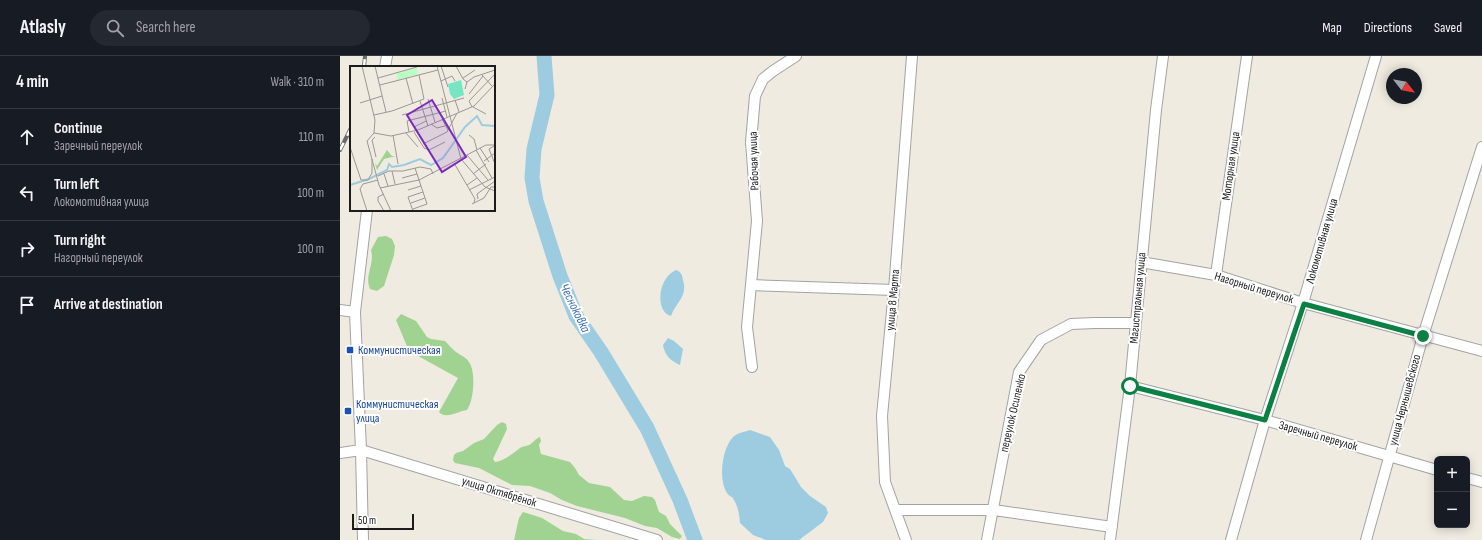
<!DOCTYPE html>
<html lang="en">
<head>
<meta charset="utf-8">
<style>
	:root { --surface:#171b24; --page:#242831; --text:#f1f3f6; --muted:#9ea1a6; --line:#363941 }
	body { margin:0; font-family:"Sofia Sans Condensed",sans-serif; background:var(--page); color:var(--text) }
	.controls { position:absolute; right:12px; bottom:12px; display:grid; overflow:hidden; border-radius:6px; box-shadow:0 2px 10px #0003 }
	.controls button { width:36px; height:36px; display:grid; place-items:center; padding:0; border:0; border-bottom:1px solid var(--line); background:var(--surface); color:var(--text); font:20px sans-serif }
	.compass { position:absolute; left:1046px; top:12px; width:36px; height:36px; border-radius:50%; background:var(--surface); box-shadow:0 2px 10px #0003; rotate:121deg }
	.scale { position:absolute; left:12px; bottom:10px; width:62px; box-sizing:border-box; padding-left:4px; border:2px solid #1c1c1c; border-top:0; font-size:11px; line-height:14px; white-space:nowrap; color:#1c1c1c; -webkit-text-stroke:3px #fff; paint-order:stroke }
	.stop { position:absolute; width:12px; height:12px; margin:-9px; border:3px solid #0b8043; border-radius:50%; background:#fff }
	.stop.end { background:#0b8043; border-color:#fff; box-shadow:0 1px 4px #0008 }
	.list { margin:0; padding:0; list-style:none }
	h2 { display:flex; justify-content:space-between; align-items:center; height:52px; margin:0; padding:0 16px; font-size:17px }
	h2 small { font-size:13px; font-weight:400; color:var(--muted) }
	.list li { display:grid; grid-template-columns:26px 1fr auto; gap:12px; align-items:center; box-sizing:border-box; height:56px; padding:0 16px; border-top:1px solid var(--line) }
	.list b { display:block; font-size:15px; white-space:nowrap }
	.list p { margin:0; font-size:13px; white-space:nowrap; color:var(--muted) }
	.list em { font-size:13px; font-style:normal; color:var(--muted) }
	.icon { flex:none; width:22px; height:22px; fill:none; stroke:currentColor; stroke-width:2; stroke-linecap:round; stroke-linejoin:round }
	.map { position:relative; flex:none; width:1142px; height:484px; overflow:hidden }
	header { display:flex; align-items:center; gap:24px; box-sizing:border-box; height:56px; padding:0 20px; background:var(--surface); border-bottom:1px solid var(--line) }
	header strong { font-size:19px }
	nav { display:flex; gap:22px; margin-inline-start:auto; font-size:14px }
	.search { width:280px; height:36px; background:var(--page); display:flex; align-items:center; gap:10px; box-sizing:border-box; padding:0 14px; border-radius:22px; color:var(--muted); font-size:15px }
	main { display:flex }
	aside { flex:1; background:var(--surface) }
	.map>svg:first-child { display:block }
	.forest { fill:#a0d292 }
	.water { fill:#9dcce0 }
	.lines { fill:none; stroke-linecap:round; stroke-linejoin:round }
	.river { stroke:#9dcce0; stroke-width:15 }
	.minor-casing { stroke:#a3a3a3; stroke-width:12 }
	.minor { stroke:#fff; stroke-width:10 }
	.rail-casing { stroke:#6a6a6a; stroke-width:4 }
	.rail { stroke:#fff; stroke-width:2.5; stroke-dasharray:8; stroke-linecap:butt }
	.route { stroke:#0b8043; stroke-width:5 }
	.transit-dot { fill:#1a4fb4; stroke:#fff; stroke-width:1.5 }
	.labels { text-anchor:middle; dominant-baseline:central; stroke-width:4; stroke-linejoin:round; paint-order:stroke }
	.street-label { font-size:12px; fill:#1c1c1c; stroke:#fff }
	.transit-label { font-size:12px; fill:#164399; stroke:#fff; text-anchor:start }
	.water-label { font-size:13px; font-style:italic; fill:#4172b3; stroke:#fff }
	.inset-river { fill:none; stroke:#9dcce0; stroke-width:2 }
	.inset-road { fill:none; stroke:#9b9892; stroke-width:1 }
	.view { fill:#7b2cbf; fill-opacity:0.15; stroke:#7b2cbf; stroke-width:2 }
	.inset-edge { fill:none; stroke:#1c1c1c; stroke-width:2 }
</style>
</head>
<body>
<header>
<strong>Atlasly</strong>
<div class="search"><svg class="icon" aria-label="search" viewBox="0 0 24 24"><circle cx="10" cy="10" r="6"/><path d="M15 15l6 6"/></svg>Search here</div>
<nav><a>Map</a><a>Directions</a><a>Saved</a></nav>
</header>
<main>
<aside>
<h2>4 min<small>Walk · 310 m</small></h2>
<ul class="list">
<li><svg class="icon" aria-label="ahead" viewBox="0 0 24 24"><path d="M12 20V5M6 11l6-6 6 6"/></svg><div><b>Continue</b><p>Заречный переулок</p></div><em>110 m</em></li>
<li><svg class="icon" aria-label="left" viewBox="0 0 24 24"><path d="M17 20v-9H6M10 6l-5 5 5 5"/></svg><div><b>Turn left</b><p>Локомотивная улица</p></div><em>100 m</em></li>
<li><svg class="icon" aria-label="right" viewBox="0 0 24 24"><path d="M7 20v-9h11M14 6l5 5-5 5"/></svg><div><b>Turn right</b><p>Нагорный переулок</p></div><em>100 m</em></li>
<li><svg class="icon" aria-label="arrive" viewBox="0 0 24 24"><path d="M6 21V4h12l-3 4 3 4H6"/></svg><div><b>Arrive at destination</b></div></li>
</ul>
</aside>
<div class="map">
<svg width="1142" height="484" viewBox="0 0 1142 484">
	<rect width="100%" height="100%" fill="#efebe1"/>
	<path class="forest" d="M 46,180 L 52,183 L 55,190 L 54,199 L 44,230 L 37,235 L 30,233 C 24,219 35,209 31,194 L 38,181 Z
		M 61,258 L 76,265 L 87,281 L 91,283 L 105,285 C 109,289 112,293 116,296 C 120,299 126,301 129,306 C 136,316 134,344 127,354 C 118,355 106,364 99,356 L 118,322 L 69,295 L 56,264 Z
		M 162,366 L 166,368 L 167,373 L 153,403 L 155,406 C 162,406 174,397 180,392 C 183,390 187,390 189,389 C 194,386 195,383 200,381 L 201,385 L 199,389 L 201,398 L 230,406 L 235,412 L 239,419 L 249,427 L 270,431 L 284,444 L 292,445 L 304,440 L 312,441 L 315,444 L 319,456 L 326,460 L 330,468 L 342,480 L 340,483 L 332,481 L 317,472 L 305,470 L 285,462 L 237,450 L 222,444 L 210,437 L 190,430 L 172,429 L 139,412 L 115,407 L 113,404 L 114,399 L 116,397 L 123,395 L 134,387 L 144,383 L 157,369 Z
		M 183,456 L 202,462 L 223,475 L 236,478 L 244,483 L 256,484 L 174,484 L 179,462 Z"/>
	<path class="water" d="M 336,214 C 341,216 342,218 343,224 C 348,241 336,246 331,260 C 315,255 319,227 330,218 C 332,216 334,215 336,214 Z
		M 328,282 L 334,285 L 343,293 L 340,309 C 330,304 325,300 323,289 Z
		M 410,374 L 430,381 L 439,394 L 445,410 L 450,413 L 461,431 L 470,440 L 486,451 L 488,457 L 483,466 L 459,484 L 426,484 L 413,479 L 400,467 C 399,457 398,449 392,441 C 390,440 388,439 387,437 C 378,423 382,393 393,381 C 397,377 404,376 410,374 Z"/>
	<g class="lines">
		<path class="river" d="M 204,0 L 207,39 L 194,93 L 192,122 L 196,145 L 220,220 L 236,260 L 261,296 L 307,372 L 340,444 L 355,484"/>
		<g class="minor-casing">
			<path id="minor" d="M 45,11 L 47,0
				M 801,206 L 876,219 L 963,247 L 1142,295
				M 876,219 L 907,0
				M 411,229 L 554,234
				M 0,254 L 15,256
				M 412,311 L 407,271 L 417,165 L 411,86 L 415,40 L 423,23 L 433,15 L 456,0
				M 790,330 L 925,364 L 1097,414
				M 0,397 L 21,394 L 317,484
				M 1127,422 L 1142,426
				M 556,454 L 654,454 L 772,471
				M 23,484 L 21,394 L 15,256 L 27,154
				M 566,484 L 545,426 L 542,360 L 554,234 L 572,0
				M 647,484 L 679,316 L 701,284 L 731,268 L 755,267 L 796,267
				M 770,484 L 790,330 L 816,54 L 823,0
				M 891,484 L 925,364 L 963,247 L 1036,0
				M 1026,484 L 1083,280 L 1142,91"/>
		</g>
		<use href="#minor" class="minor"/>
		<g class="rail-casing">
			<path id="rail" d="M 24,11 L 25,0
				M 0,94 L 11,72"/>
		</g>
		<use href="#rail" class="rail"/>
	</g>
	<g class="lines">
		<path class="route" d="M 790,330 L 925,364 L 964,248 L 1083,280"/>
	</g>
	<g class="transit-dot">
		<rect x="6" y="290" width="8" height="8" rx="2"/>
		<rect x="4" y="351" width="8" height="8" rx="2"/>
	</g>
	<g class="labels">
		<g class="street-label">
			<text transform="translate(414 105) rotate(-92)">Рабочая улица</text>
			<text transform="translate(891 110) rotate(-82)">Моторная улица</text>
			<text transform="translate(982 185) rotate(-74)">Локомотивная улица</text>
			<text transform="translate(914 232) rotate(17)">Нагорный переулок</text>
			<text transform="translate(798 242) rotate(-85)">Магистральная улица</text>
			<text transform="translate(553 244) rotate(-85)">улица 8 Марта</text>
			<text transform="translate(1065 344) rotate(-75)">улица Чернышевского</text>
			<text transform="translate(673 357) rotate(-77)">переулок Осипенко</text>
			<text transform="translate(978 380) rotate(16)">Заречный переулок</text>
			<text transform="translate(159 436) rotate(17)">улица Октябрёнок</text>
		</g>
		<g class="transit-label">
			<text x="18" y="294">Коммунистическая</text>
			<text x="16" y="348">Коммунистическая<tspan x="16" dy="14">улица</tspan></text>
		</g>
		<g class="water-label">
			<text transform="translate(235 252) rotate(64)">Чесноковка</text>
		</g>
	</g>
	<g transform="translate(10 10)">
		<rect width="145" height="145" fill="#efebe1"/>
		<path d="M 37,84 L 42,90 L 46,90 L 34,93 L 27,104 L 25,97 L 27,100 Z" fill="#a0d292"/>
		<path d="M 67,2 L 68,8 L 47,14 L 46,7 Z" fill="#b9fec3"/>
		<path d="M 111,14 L 114,29 L 104,33 L 100,28 L 98,18 Z" fill="#77e5c3"/>
		<path class="inset-river" d="M 0,119 L 19,113 L 37,104 L 39,98 L 42,101 L 54,99 L 70,93 L 81,99 L 93,92 L 115,61 L 127,50 L 132,59 L 145,60"/>
		<path class="inset-road" d="M 12,0 L 25,54 L 24,67 L 17,75 L 29,119 L 41,145M 25,0 L 36,46M 87,0 L 111,93 L 135,121 L 145,125M 91,0 L 98,21M 106,0 L 113,13 L 117,16M 132,9 L 142,20M 28,12 L 67,1M 56,12 L 63,38M 113,12 L 125,4M 91,15 L 102,10 L 105,15M 30,19 L 88,4M 115,23 L 117,16 L 124,11 L 145,4M 119,28 L 133,10M 92,32 L 97,51M 78,33 L 85,56M 105,34 L 109,46M 70,35 L 78,60M 10,37 L 32,30M 122,41 L 119,35 L 145,8M 123,41 L 136,48M 24,49 L 42,45 L 74,33 L 69,9M 52,49 L 114,32M 92,53 L 98,64M 81,58 L 87,62 L 98,59M 64,61 L 76,55M 59,66 L 57,55 L 96,45M 64,66 L 74,82 L 79,84 L 95,76M 24,67 L 41,70 L 68,64 L 124,40 L 145,18M 56,67 L 68,81M 43,69 L 48,98M 119,69 L 124,73 L 127,84M 25,71 L 22,74 L 26,91M 73,78 L 97,66 L 107,47M 144,80 L 139,83 L 145,98M 0,81 L 11,114 L 18,114 L 22,107 L 22,93M 130,82 L 139,96M 126,84 L 142,112M 117,89 L 138,114M 134,95 L 145,87M 104,97 L 125,133 L 124,137M 42,105 L 45,118M 34,108 L 38,120M 123,108 L 136,98M 28,110 L 39,105 L 53,105 L 70,101 L 81,103 L 83,108M 52,112 L 67,108M 117,119 L 127,112M 30,122 L 69,114 L 136,79 L 145,79M 58,124 L 71,120M 119,124 L 145,111M 34,128 L 28,131 L 28,135 L 34,145M 128,133 L 127,128 L 145,115M 61,137 L 75,132M 122,138 L 134,132 L 141,121 L 145,121M 63,143 L 77,138 L 65,102M 17,145 L 10,123 L 13,118 L 28,114M 63,145 L 58,131 L 73,126"/>
		<path class="view" d="M 82,34 L 116,91 L 92,106 L 57,49 Z"/>
		<rect width="145" height="145" class="inset-edge"/>
	</g>
</svg>
<div class="controls">
<button>+</button>
<button>−</button>
</div>
<svg class="compass" viewBox="-18 -18 36 36"><path d="M0-13l5 13h-10z" fill="#e53935"/><path d="M0 13l5-13h-10z" fill="#9ea1a6"/></svg>
<div class="scale">50 m</div>
<div class="stop" style="left:790px;top:330px"></div>
<div class="stop end" style="left:1083px;top:280px"></div>
</div>
</main>
</body>
</html>
